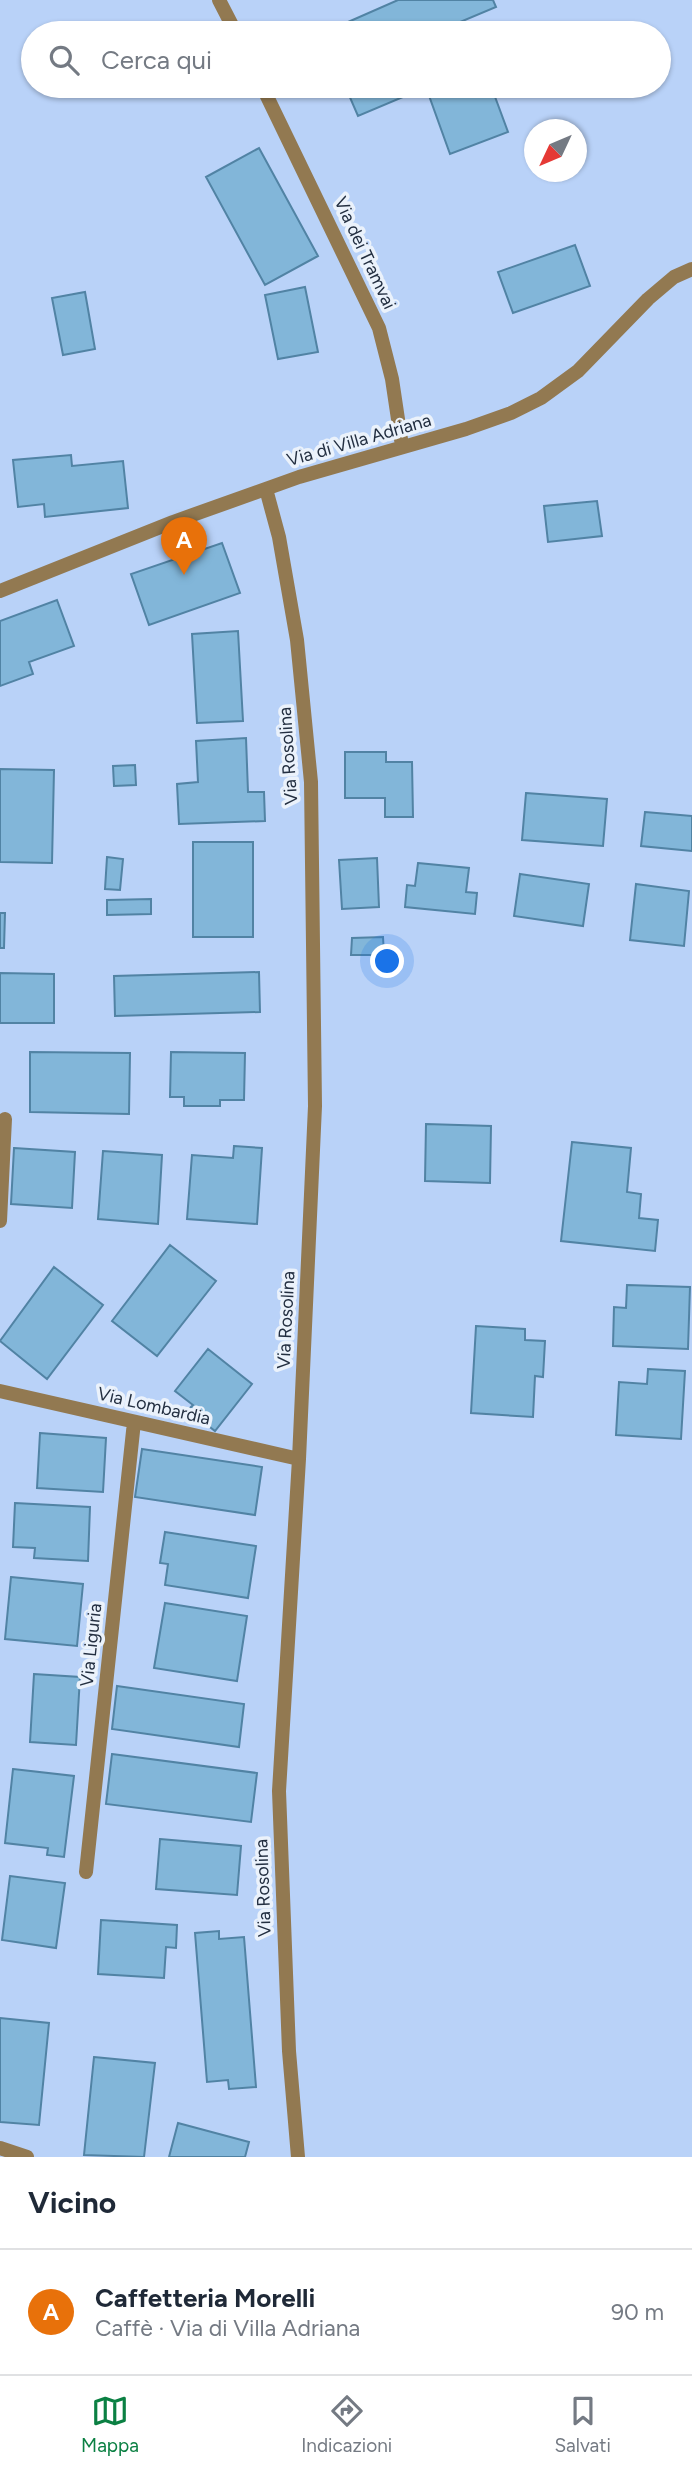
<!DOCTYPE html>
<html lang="it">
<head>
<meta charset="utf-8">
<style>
	:root { --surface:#fff; --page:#f6f6f7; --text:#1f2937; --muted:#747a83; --line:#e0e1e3; --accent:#0b8043 }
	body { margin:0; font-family:Figtree,sans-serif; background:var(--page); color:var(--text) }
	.compass { position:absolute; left:524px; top:119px; width:63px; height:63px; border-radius:50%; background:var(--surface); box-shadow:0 2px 5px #0004; rotate:226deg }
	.you { position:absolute; left:388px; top:962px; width:24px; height:24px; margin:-18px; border:5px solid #fff; border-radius:50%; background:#1a73e8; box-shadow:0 0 0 10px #1a73e833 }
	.badge { display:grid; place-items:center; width:46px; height:46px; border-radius:50%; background:var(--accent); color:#fff; font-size:23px; font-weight:700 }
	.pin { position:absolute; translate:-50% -58px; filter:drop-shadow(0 2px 4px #0008) }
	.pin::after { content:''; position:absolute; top:37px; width:24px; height:21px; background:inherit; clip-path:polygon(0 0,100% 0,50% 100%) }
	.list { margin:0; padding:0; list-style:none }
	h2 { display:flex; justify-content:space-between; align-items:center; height:91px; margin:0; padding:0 28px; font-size:30px }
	h2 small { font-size:23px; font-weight:400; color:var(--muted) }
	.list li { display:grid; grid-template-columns:46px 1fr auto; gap:21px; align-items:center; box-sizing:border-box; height:126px; padding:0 28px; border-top:2px solid var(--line) }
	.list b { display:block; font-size:26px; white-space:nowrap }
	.list p { margin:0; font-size:23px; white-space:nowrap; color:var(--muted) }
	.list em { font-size:23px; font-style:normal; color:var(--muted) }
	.icon { flex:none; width:38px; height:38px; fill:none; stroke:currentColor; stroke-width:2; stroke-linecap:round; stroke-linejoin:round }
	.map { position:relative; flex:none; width:692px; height:2157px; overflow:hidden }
	.search { position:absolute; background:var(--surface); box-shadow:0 2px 5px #0004; left:21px; right:21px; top:21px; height:77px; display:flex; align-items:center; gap:18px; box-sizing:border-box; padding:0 24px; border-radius:38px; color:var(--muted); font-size:26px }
	.sheet { height:217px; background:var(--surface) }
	nav { display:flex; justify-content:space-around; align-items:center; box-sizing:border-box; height:98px; border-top:2px solid var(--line); background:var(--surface); font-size:19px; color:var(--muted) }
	nav a { display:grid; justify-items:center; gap:4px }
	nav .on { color:var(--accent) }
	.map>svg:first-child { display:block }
	.building { fill:#82b6d9; stroke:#5183a4; stroke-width:2 }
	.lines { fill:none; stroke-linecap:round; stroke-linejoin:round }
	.minor { stroke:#927951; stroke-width:14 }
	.labels { text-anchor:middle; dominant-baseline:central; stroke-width:7; stroke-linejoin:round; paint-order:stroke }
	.street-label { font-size:18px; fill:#232f41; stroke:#ebf2fb }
</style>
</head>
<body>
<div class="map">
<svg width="692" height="2157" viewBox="0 0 692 2157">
	<rect width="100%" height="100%" fill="#b9d2f8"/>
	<path class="building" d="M 398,0 L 493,0 L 496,7 L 434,33 L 323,33 Z
		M 345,86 L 398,86 L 403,97 L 358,116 Z
		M 438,86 L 491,86 L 508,132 L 450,154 L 427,90 Z
		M 259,148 L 318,256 L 265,285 L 206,177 Z
		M 575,245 L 590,286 L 513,313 L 498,272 Z
		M 305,287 L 318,352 L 278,359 L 265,295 Z
		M 85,292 L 95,349 L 63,355 L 52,298 Z
		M 71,455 L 72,466 L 123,461 L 128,508 L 45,517 L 44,504 L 18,507 L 13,460 Z
		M 597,501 L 602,536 L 548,542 L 544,506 Z
		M 222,543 L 240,593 L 149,625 L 131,574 Z
		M 57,600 L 74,646 L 29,662 L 33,674 L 0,686 L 0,621 Z
		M 238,631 L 243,721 L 197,723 L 192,634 Z
		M 246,738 L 248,792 L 264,792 L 265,821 L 179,824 L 177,784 L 198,782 L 196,741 Z
		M 345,752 L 386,752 L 386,762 L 412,762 L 413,817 L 385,817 L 385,798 L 345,798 Z
		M 135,765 L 136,785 L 114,786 L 113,766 Z
		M 0,769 L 54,770 L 52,863 L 0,862 Z
		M 526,793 L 607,799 L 603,846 L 522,840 Z
		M 645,812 L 692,816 L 692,851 L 641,846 Z
		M 193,842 L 253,842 L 253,937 L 193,937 Z
		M 107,857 L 123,859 L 120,890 L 105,889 Z
		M 377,858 L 379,907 L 342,909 L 339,860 Z
		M 418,863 L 469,868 L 466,892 L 477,893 L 475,914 L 405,907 L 407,885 L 415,886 Z
		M 520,874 L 589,884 L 583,926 L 514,916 Z
		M 636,884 L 689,891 L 684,946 L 630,940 Z
		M 151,899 L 151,914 L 107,915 L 107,900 Z
		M 0,913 L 5,913 L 4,948 L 0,948 Z
		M 383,937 L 384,955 L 351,955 L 352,938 Z
		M 259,972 L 260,1012 L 115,1016 L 114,976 Z
		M 0,973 L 54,974 L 54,1023 L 0,1023 Z
		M 30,1052 L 130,1053 L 129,1114 L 30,1112 Z
		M 171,1052 L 245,1053 L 244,1100 L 220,1100 L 220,1106 L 184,1106 L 184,1097 L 170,1097 Z
		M 426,1124 L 491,1126 L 490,1183 L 425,1181 Z
		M 572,1142 L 631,1148 L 627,1192 L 641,1194 L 639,1218 L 658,1220 L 655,1251 L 561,1241 Z
		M 234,1146 L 262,1148 L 257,1224 L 187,1219 L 192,1155 L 233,1158 Z
		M 14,1148 L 75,1152 L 72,1208 L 11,1204 Z
		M 103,1151 L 162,1155 L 158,1224 L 98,1219 Z
		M 170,1245 L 216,1281 L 157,1356 L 112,1321 Z
		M 54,1267 L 103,1305 L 47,1379 L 0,1341 Z
		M 627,1285 L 690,1287 L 688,1349 L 613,1346 L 614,1307 L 626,1308 Z
		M 476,1326 L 525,1329 L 525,1340 L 545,1341 L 543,1377 L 535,1376 L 533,1417 L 471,1413 Z
		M 208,1349 L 252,1384 L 215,1431 L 188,1410 L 193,1405 L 175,1391 Z
		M 648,1369 L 685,1371 L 681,1439 L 616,1435 L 619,1382 L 647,1384 Z
		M 40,1433 L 106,1438 L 103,1492 L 37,1488 Z
		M 142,1449 L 262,1467 L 255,1515 L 135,1497 Z
		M 15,1503 L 90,1507 L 88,1561 L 34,1558 L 35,1548 L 13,1547 Z
		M 165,1532 L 256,1546 L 248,1598 L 165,1585 L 168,1564 L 160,1563 Z
		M 11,1577 L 83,1584 L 77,1646 L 5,1639 Z
		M 165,1603 L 247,1616 L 237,1681 L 154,1668 Z
		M 34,1674 L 80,1677 L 76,1745 L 30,1742 Z
		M 117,1686 L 244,1704 L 239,1747 L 112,1729 Z
		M 112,1754 L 257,1773 L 251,1822 L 106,1804 Z
		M 13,1769 L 74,1776 L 64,1857 L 47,1855 L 48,1848 L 5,1843 Z
		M 160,1839 L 241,1846 L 237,1895 L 156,1889 Z
		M 10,1876 L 65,1883 L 56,1948 L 2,1940 Z
		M 101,1920 L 177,1925 L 176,1948 L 166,1947 L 164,1978 L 98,1974 Z
		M 219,1931 L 219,1939 L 244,1937 L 256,2087 L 229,2089 L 228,2080 L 207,2082 L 195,1933 Z
		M 0,2018 L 49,2023 L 39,2125 L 0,2122 Z
		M 94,2057 L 155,2063 L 144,2157 L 84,2155 Z
		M 178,2123 L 249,2142 L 245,2157 L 169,2157 Z"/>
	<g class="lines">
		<path class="minor" d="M 219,0 L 236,33
			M 262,86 L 379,328 L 392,379 L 402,446
			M 266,489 L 279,537 L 297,640 L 311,782 L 315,1106 L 299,1459 L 279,1791 L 289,2051 L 298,2157
			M 0,591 L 173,522 L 299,477 L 466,429 L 511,413 L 541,398 L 578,371 L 648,299 L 674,277 L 692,269
			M 0,1221 L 5,1119
			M 0,1391 L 299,1459
			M 86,1872 L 134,1422
			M 0,2148 L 27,2157"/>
	</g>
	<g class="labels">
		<g class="street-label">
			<text transform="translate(365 253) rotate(65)">Via dei Tramvai</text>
			<text transform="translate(359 440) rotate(-16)">Via di Villa Adriana</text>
			<text transform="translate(288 756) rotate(-94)">Via Rosolina</text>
			<text transform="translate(286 1320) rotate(-87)">Via Rosolina</text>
			<text transform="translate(154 1406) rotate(13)">Via Lombardia</text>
			<text transform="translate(91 1645) rotate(-84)">Via Liguria</text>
			<text transform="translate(263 1888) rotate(-92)">Via Rosolina</text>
		</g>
	</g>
</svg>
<svg class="compass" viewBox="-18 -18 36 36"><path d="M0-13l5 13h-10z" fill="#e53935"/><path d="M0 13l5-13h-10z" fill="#747a83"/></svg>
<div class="you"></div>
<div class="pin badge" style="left:184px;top:575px;background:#e8710a">A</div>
<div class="search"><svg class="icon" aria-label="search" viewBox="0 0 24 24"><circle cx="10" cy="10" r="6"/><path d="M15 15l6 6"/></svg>Cerca qui</div>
</div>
<section class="sheet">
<h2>Vicino<small></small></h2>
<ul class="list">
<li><span class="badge" style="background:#e8710a">A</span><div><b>Caffetteria Morelli</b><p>Caffè · Via di Villa Adriana</p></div><em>90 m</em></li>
</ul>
</section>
<nav>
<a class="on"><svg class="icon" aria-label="map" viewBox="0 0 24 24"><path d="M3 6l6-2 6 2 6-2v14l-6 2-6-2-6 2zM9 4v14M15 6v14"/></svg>Mappa</a>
<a><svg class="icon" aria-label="directions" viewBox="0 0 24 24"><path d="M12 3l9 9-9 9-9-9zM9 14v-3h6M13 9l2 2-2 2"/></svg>Indicazioni</a>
<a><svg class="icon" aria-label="saved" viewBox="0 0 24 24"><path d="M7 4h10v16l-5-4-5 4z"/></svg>Salvati</a>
</nav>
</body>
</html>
